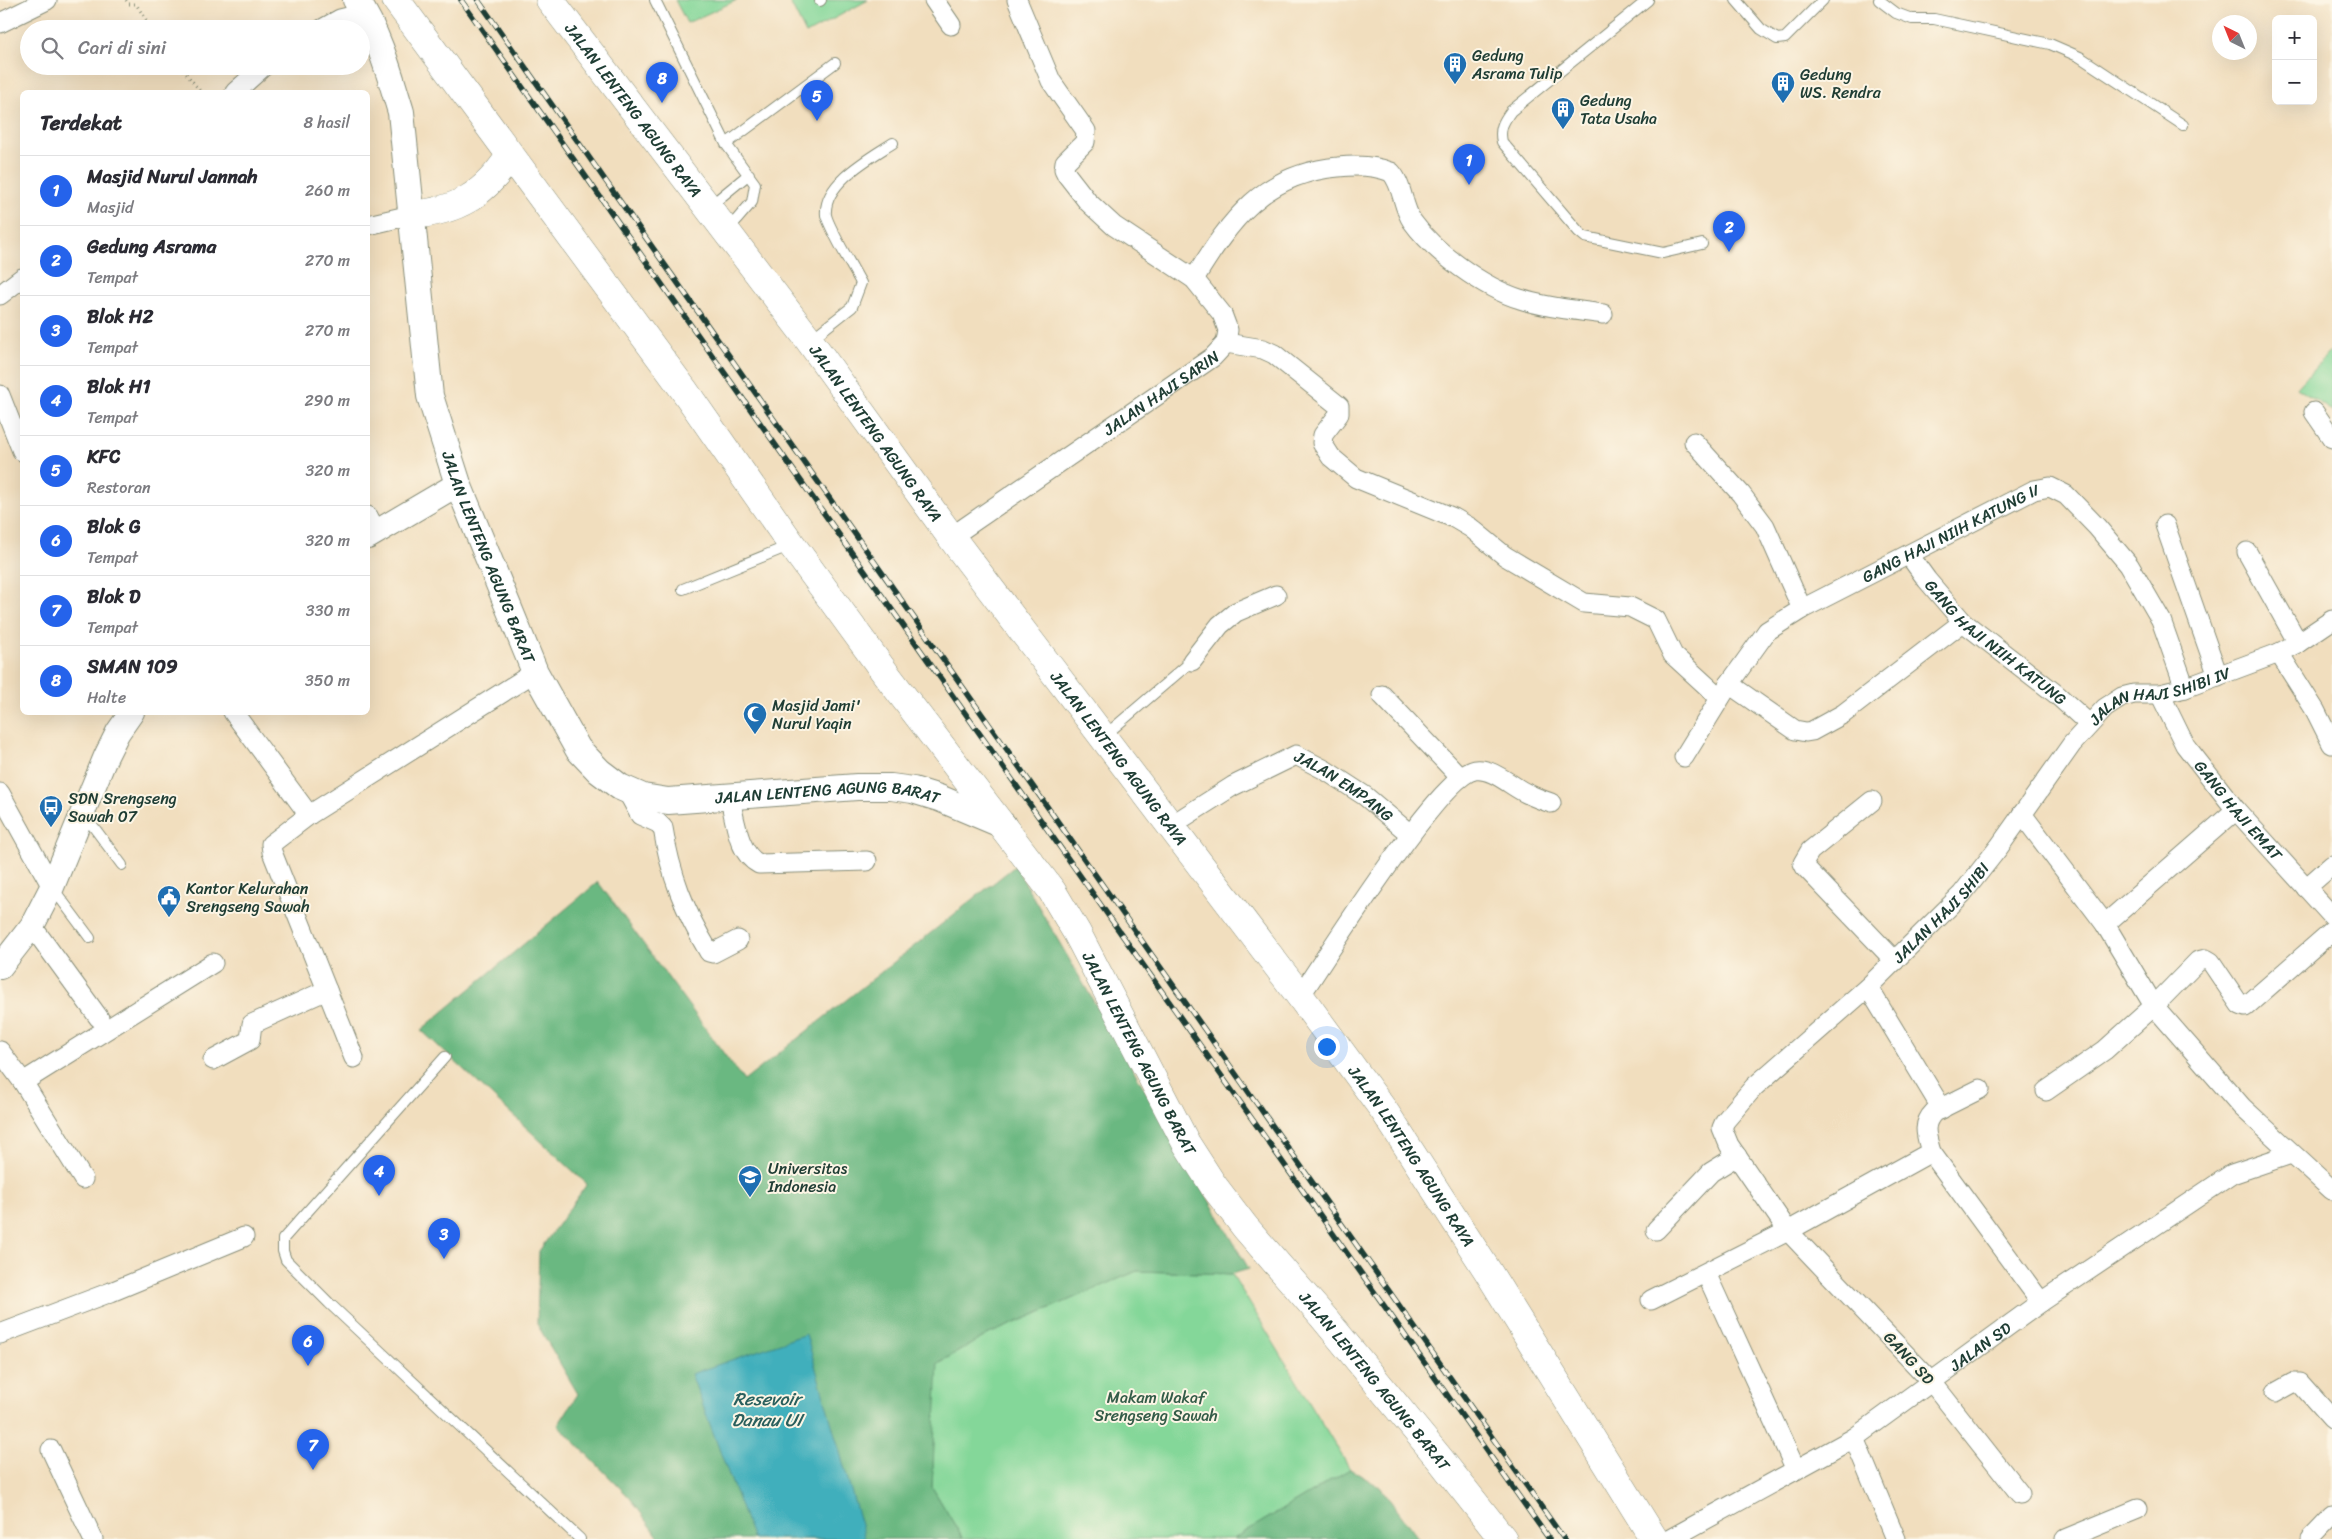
<!DOCTYPE html>
<html lang="id">
<head>
<meta charset="utf-8">
<style>
	:root { --surface:#fff; --page:#f7f7f7; --text:#2b2b33; --muted:#7c7c81; --line:#e1e1e2; --accent:#2563eb }
	body { margin:0; font-family:Sriracha,sans-serif; background:var(--page); color:var(--text) }
	.controls { position:absolute; right:15px; top:15px; display:grid; overflow:hidden; border-radius:8px; box-shadow:0 5px 20px #0002 }
	.controls button { width:45px; height:45px; display:grid; place-items:center; padding:0; border:0; border-bottom:1px solid var(--line); background:var(--surface); color:var(--text); font:25px sans-serif }
	.compass { position:absolute; left:2212px; top:15px; width:45px; height:45px; border-radius:50%; background:var(--surface); box-shadow:0 5px 20px #0002; rotate:317deg }
	.you { position:absolute; left:1326px; top:1046px; width:18px; height:18px; margin:-12px; border:4px solid #fff; border-radius:50%; background:#1a73e8; box-shadow:0 0 0 8px #1a73e833 }
	.badge { display:grid; place-items:center; width:32px; height:32px; border-radius:50%; background:var(--accent); color:#fff; font-size:16px; font-weight:700 }
	.pin { position:absolute; translate:-50% -41px; filter:drop-shadow(0 1px 2px #0008) }
	.pin::after { content:''; position:absolute; top:26px; width:18px; height:15px; background:inherit; clip-path:polygon(0 0,100% 0,50% 100%) }
	.list { margin:0; padding:0; list-style:none }
	h2 { display:flex; justify-content:space-between; align-items:center; height:65px; margin:0; padding:0 20px; font-size:21px }
	h2 small { font-size:16px; font-weight:400; color:var(--muted) }
	.list li { display:grid; grid-template-columns:32px 1fr auto; gap:15px; align-items:center; box-sizing:border-box; height:70px; padding:0 20px; border-top:1px solid var(--line) }
	.list b { display:block; font-size:19px; white-space:nowrap }
	.list p { margin:0; font-size:16px; white-space:nowrap; color:var(--muted) }
	.list em { font-size:16px; font-style:normal; color:var(--muted) }
	.icon { flex:none; width:28px; height:28px; fill:none; stroke:currentColor; stroke-width:2; stroke-linecap:round; stroke-linejoin:round }
	.map { position:relative; flex:none; width:2332px; height:1539px; overflow:hidden }
	.search { position:absolute; background:var(--surface); box-shadow:0 5px 20px #0002; left:20px; top:20px; width:350px; height:55px; display:flex; align-items:center; gap:12px; box-sizing:border-box; padding:0 18px; border-radius:28px; color:var(--muted); font-size:19px }
	.panel { position:absolute; background:var(--surface); box-shadow:0 5px 20px #0002; left:20px; top:90px; width:350px; height:625px; border-radius:8px }
	.map>svg:first-child { display:block }
	.green { fill:#84d799; stroke:#528a66 }
	.forest { fill:#6bb881; stroke:#457a5a }
	.water { fill:#40afbc; stroke:#307678 }
	.lines { fill:none; stroke-linecap:round; stroke-linejoin:round }
	.service-casing { stroke:#888e79; stroke-width:12 }
	.minor-casing { stroke:#888e79; stroke-width:21 }
	.tertiary-casing { stroke:#888e79; stroke-width:26 }
	.secondary-casing { stroke:#888e79; stroke-width:28 }
	.primary-casing { stroke:#888e79; stroke-width:29 }
	.path { stroke:#888e79; stroke-width:3; stroke-dasharray:1 4; stroke-linecap:butt }
	.service { stroke:#fff; stroke-width:10 }
	.minor { stroke:#fff; stroke-width:19 }
	.tertiary { stroke:#fff; stroke-width:24 }
	.secondary { stroke:#fff; stroke-width:26 }
	.primary { stroke:#fff; stroke-width:28 }
	.rail-casing { stroke:#1f3d34; stroke-width:5.5 }
	.rail { stroke:#fcf5e5; stroke-width:4; stroke-dasharray:11; stroke-linecap:butt }
	.labels { text-anchor:middle; dominant-baseline:central; stroke-width:4; stroke-linejoin:round; paint-order:stroke }
	.poi-label { font-size:16px; fill:#1f3d34; stroke:#fcf5e5; text-anchor:start }
	.street-label { font-size:16px; fill:#1f3d34; stroke:#fcf5e5 }
	.park-label { font-size:16px; fill:#335c48; stroke:#fcf5e5 }
	.water-label { font-size:18px; font-style:italic; fill:#295f5d; stroke:#fcf5e5 }
</style>
</head>
<body>
<div class="map">
<svg width="2332" height="1539" viewBox="0 0 2332 1539">
	<rect width="100%" height="100%" fill="#fcf5e5"/>
	<filter id="ink" filterUnits="userSpaceOnUse"><feTurbulence type="fractalNoise" baseFrequency=".02" numOctaves="2"/><feDisplacementMap in="SourceGraphic" scale="10" xChannelSelector="R" yChannelSelector="G"/><feConvolveMatrix kernelMatrix="1 2 1 2 8 2 1 2 1" color-interpolation-filters="sRGB"/></filter>
	<filter id="wash" filterUnits="userSpaceOnUse"><feTurbulence type="fractalNoise" baseFrequency=".0096" numOctaves="4" result="noise"/><feDisplacementMap in="SourceGraphic" scale="20" xChannelSelector="R" yChannelSelector="G"/><feGaussianBlur stdDeviation="1.12" result="paint"/><feColorMatrix in="noise" values="0 0 0 0 0 0 0 0 0 0 0 0 0 0 0 0 0 1.4 0 .05"/><feComposite in="paint" operator="in"/></filter>
	<g filter="url(#wash)">
		<rect width="100%" height="100%" fill="#f1debe"/>
		<path class="green" d="M 675,0 L 737,0 L 687,23 Z
			M 789,0 L 868,0 L 806,34 Z
			M 2332,349 L 2332,411 L 2297,388 Z
			M 1137,1271 L 1232,1274 L 1350,1469 L 1233,1539 L 963,1539 L 932,1487 L 937,1364 L 989,1334 Z"/>
		<path class="forest" d="M 1015,866 L 1249,1269 L 1232,1274 L 1137,1271 L 989,1334 L 938,1363 L 932,1487 L 963,1539 L 660,1539 L 630,1498 L 558,1425 L 578,1394 L 537,1324 L 539,1251 L 587,1184 L 421,1030 L 598,882 L 744,1081 Z
			M 1350,1469 L 1380,1487 L 1419,1539 L 1233,1539 Z"/>
		<path class="water" d="M 806,1334 L 865,1539 L 753,1539 L 691,1374 Z"/>
	</g>
	<g filter="url(#ink)">
		<g class="lines">
			<g class="service-casing">
				<path id="service" d="M 655,0 L 726,144 L 755,184 L 752,202 L 727,231
					M 1648,0 L 1511,111 C 1503,122 1499,129 1502,142 L 1579,232 L 1585,237 L 1663,253 L 1702,244
					M 1736,0 L 1761,29 L 1777,39 L 1785,38 L 1823,0
					M 1879,0 L 1896,13 L 1912,19 L 1934,19 L 2050,44 L 2080,57 L 2183,125
					M 820,1 L 821,0
					M 726,144 L 835,63
					M 710,206 L 749,174
					M 810,340 L 852,307 L 861,283 C 854,270 828,226 826,215 C 823,183 870,158 893,143
					M 683,589 L 791,545
					M 1103,737 L 1192,661
					M 84,814 L 122,865
					M 52,887 L 90,938
					M 445,1057 L 283,1239 L 283,1251 L 286,1260 L 329,1303 L 580,1539"/>
			</g>
			<g class="minor-casing">
				<g id="minor">
					<path d="M 934,0 L 951,25"/>
					<path d="M 0,23 L 47,0"/>
					<path d="M 322,29 L 340,19 L 365,13"/>
					<path d="M 235,92 L 264,66"/>
					<path d="M 368,225 L 411,215"/>
					<path d="M 1194,279 C 1231,219 1263,174 1338,167 C 1355,165 1376,166 1391,172 C 1403,185 1402,206 1412,221 C 1434,252 1484,288 1520,299 C 1547,308 1576,310 1603,314"/>
					<path d="M 0,295 L 22,278"/>
					<path d="M 1226,343 L 1263,349 L 1274,354 L 1339,406 L 1339,414 L 1323,435 L 1322,443 L 1331,457 L 1356,478 L 1454,518 L 1471,528 L 1505,556 L 1584,603 L 1630,607 L 1656,620 L 1673,655 L 1720,698"/>
					<path d="M 0,395 L 22,451"/>
					<path d="M 2314,412 L 2332,438"/>
					<path d="M 1694,442 L 1741,494 L 1765,526 L 1802,609"/>
					<path d="M 368,516 L 376,531"/>
					<path d="M 2165,525 L 2218,676"/>
					<path id="s1" d="M 951,537 L 1213,357 L 1226,343 L 1228,330 L 1222,314 L 1194,279 L 1114,226 L 1088,202 L 1067,175 L 1064,169 L 1065,162 L 1085,142 L 1086,131 L 1051,81 L 1017,0"/>
					<path d="M 2247,552 L 2298,643"/>
					<path id="s2" d="M 1909,555 L 1927,580 L 1963,622 L 2056,694 L 2088,723"/>
					<path d="M 2279,653 L 2315,710 L 2332,744"/>
					<path d="M 1192,661 L 1220,625 L 1236,612 L 1276,595"/>
					<path d="M 1729,684 L 1795,730 L 1806,732 L 1812,731 L 1843,714 L 1963,622"/>
					<path id="s3" d="M 2160,694 L 2185,745 L 2236,810 L 2332,916"/>
					<path d="M 1382,695 L 1460,777"/>
					<path d="M 233,712 L 309,815"/>
					<path id="s4" d="M 1684,757 L 1729,684 L 1767,631 L 1802,609 L 2034,490 L 2050,487 L 2066,495 L 2097,527 L 2129,565 L 2161,620 L 2185,688"/>
					<path d="M 627,791 L 640,815 L 658,823 L 663,828 C 670,874 685,912 709,952 L 713,953 L 738,940"/>
					<path d="M 0,793 L 52,887"/>
					<path d="M 729,795 C 735,817 737,853 759,864 L 867,861"/>
					<path d="M 1872,801 L 1810,851 L 1803,863 L 1805,867 L 1895,961"/>
					<path d="M 2022,814 L 2105,924 L 2154,1006 L 2242,1107 L 2332,1190"/>
					<path id="s5" d="M 1170,826 L 1233,786 L 1296,755 L 1325,770 L 1365,796 L 1410,834"/>
					<path d="M 2306,888 L 2332,865"/>
					<path d="M 2105,924 L 2236,810"/>
					<path d="M 32,926 L 99,1018"/>
					<path d="M 1868,987 L 1942,1109"/>
					<path d="M 1300,996 C 1325,959 1440,776 1475,770 C 1492,767 1512,787 1526,793 C 1534,797 1542,800 1551,803"/>
					<path d="M 0,1051 L 23,1082 L 83,1179"/>
					<path d="M 354,1058 L 272,852 L 271,844 L 309,815 L 535,672"/>
					<path d="M 213,1060 L 250,1040 L 252,1024 L 327,990"/>
					<path d="M 23,1082 L 213,963"/>
					<path d="M 1980,1089 L 1934,1112 C 1921,1125 1927,1137 1931,1152 L 2041,1302"/>
					<path d="M 2046,1091 L 2105,1050 L 2154,1006 L 2198,961 L 2206,959 L 2211,962 L 2240,1005 L 2245,1007 L 2332,931"/>
					<path d="M 1656,1230 L 1711,1172 L 1737,1156"/>
					<path d="M 1706,1273 L 1796,1470"/>
					<path d="M 1651,1300 L 1788,1231 L 1931,1152"/>
					<path d="M 0,1334 L 111,1292 L 244,1237"/>
					<path d="M 2275,1393 L 2293,1383 L 2300,1383 L 2332,1419"/>
					<path d="M 1854,1438 L 1896,1539"/>
					<path d="M 51,1450 L 93,1539"/>
					<path id="s6" d="M 2020,1494 L 1931,1381 L 1788,1231 L 1729,1145 L 1722,1128 L 1725,1121 L 1754,1087 L 1868,987 L 1962,894 L 1999,847 L 2072,744 L 2105,708 L 2122,697 L 2134,694 L 2160,694 L 2185,688 L 2279,653 L 2298,643 L 2332,620"/>
					<path id="s7" d="M 1670,1539 L 1854,1438 L 2041,1302 L 2232,1174 L 2291,1154"/>
					<path d="M 2065,1539 L 2138,1509"/>
					<path d="M 2311,1539 L 2332,1517"/>
				</g>
			</g>
			<g class="tertiary-casing">
				<path id="tertiary" d="M 368,537 L 458,484
					M 0,967 L 32,926 L 52,887 L 106,756 L 118,732 L 132,712"/>
			</g>
			<g class="secondary-casing">
				<g id="secondary">
					<path id="s8" d="M 356,0 C 378,31 390,76 401,112 L 430,396 L 458,484 L 535,672 L 578,749 L 599,771 L 620,787 L 643,797 L 668,801 L 857,787 L 891,787 L 913,790 L 939,798 L 1003,825"/>
				</g>
			</g>
			<g class="primary-casing">
				<g id="primary">
					<path id="s9" d="M 396,0 L 684,390 L 792,545 L 886,674 L 1052,891 L 1077,933 L 1186,1143 L 1213,1185 L 1245,1227 L 1324,1318 L 1439,1458 L 1503,1539"/>
					<path id="s10" d="M 550,0 L 809,340 L 951,537 L 1300,996 L 1385,1112 L 1487,1270 L 1654,1539"/>
					<path d="M 411,215 C 458,211 484,195 510,156"/>
				</g>
			</g>
			<path class="path" d="M 126,0 L 129,4 L 136,4 L 152,29
				M 180,66 L 201,92"/>
			<use href="#service" class="service"/>
			<use href="#minor" class="minor"/>
			<use href="#tertiary" class="tertiary"/>
			<use href="#secondary" class="secondary"/>
			<use href="#primary" class="primary"/>
			<g class="rail-casing">
				<path id="rail" d="M 461,0 L 1549,1539
					M 478,0 L 1564,1539"/>
			</g>
			<use href="#rail" class="rail"/>
		</g>
	</g>
	<defs>
		<g id="building-pin" transform="scale(1.25)"><path d="M0 17L-7.5 6A9.5 9.5 0 1 1 7.5 6Z" fill="#1f6fb2" stroke="#fcf5e5"/><path d="M-4-6H4V6H1V3H-1V6H-4ZM-2.5-4.3h1.7v1.8h-1.7ZM.8-4.3h1.7v1.8H.8ZM-2.5-1h1.7V.8h-1.7ZM.8-1h1.7V.8H.8Z" fill="#fff"/></g>
		<g id="mosque-pin" transform="scale(1.25)"><path d="M0 17L-7.5 6A9.5 9.5 0 1 1 7.5 6Z" fill="#1f6fb2" stroke="#fcf5e5"/><path d="M3.5-4.9A6 6 0 1 0 3.5 4.9A5 5 0 1 1 3.5-4.9Z" fill="#fff"/></g>
		<g id="bus-pin" transform="scale(1.25)"><path d="M0 17L-7.5 6A9.5 9.5 0 1 1 7.5 6Z" fill="#1f6fb2" stroke="#fcf5e5"/><path d="M-5-6H5V4H4V6H2V4H-2V6H-4V4H-5ZM-3.5-4V0h7V-4ZM-3.5 1.2v1.5H-2V1.2ZM2 1.2v1.5H3.5V1.2Z" fill="#fff"/></g>
		<g id="civic-pin" transform="scale(1.25)"><path d="M0 17L-7.5 6A9.5 9.5 0 1 1 7.5 6Z" fill="#1f6fb2" stroke="#fcf5e5"/><path d="M-.6-6.5H3V-4.5H.6V-3L4-1V1h2V6H-6V1h2V-1L-.6-3ZM-1.2 2.5V6h2.4V2.5Z" fill="#fff"/></g>
		<g id="university-pin" transform="scale(1.25)"><path d="M0 17L-7.5 6A9.5 9.5 0 1 1 7.5 6Z" fill="#1f6fb2" stroke="#fcf5e5"/><path d="M0-5L7-2L0 1L-7-2ZM-4 1L0 2.5L4 1V4Q0 6-4 4Z" fill="#fff"/></g>
	</defs>
	<g fill-rule="evenodd">
		<use href="#building-pin" x="1455" y="64"/>
		<use href="#building-pin" x="1783" y="83"/>
		<use href="#building-pin" x="1563" y="109"/>
		<use href="#mosque-pin" x="755" y="714"/>
		<use href="#bus-pin" x="51" y="807"/>
		<use href="#civic-pin" x="169" y="897"/>
		<use href="#university-pin" x="750" y="1177"/>
	</g>
	<g class="labels">
		<g class="poi-label">
			<text x="1472" y="55">Gedung<tspan x="1472" dy="18">Asrama Tulip</tspan></text>
			<text x="1800" y="74">Gedung<tspan x="1800" dy="18">WS. Rendra</tspan></text>
			<text x="1580" y="100">Gedung<tspan x="1580" dy="18">Tata Usaha</tspan></text>
			<text x="772" y="705">Masjid Jami'<tspan x="772" dy="18">Nurul Yaqin</tspan></text>
			<text x="68" y="798">SDN Srengseng<tspan x="68" dy="18">Sawah 07</tspan></text>
			<text x="186" y="888">Kantor Kelurahan<tspan x="186" dy="18">Srengseng Sawah</tspan></text>
			<text x="768" y="1168">Universitas<tspan x="768" dy="18">Indonesia</tspan></text>
		</g>
		<g class="street-label">
			<text stroke="none"><textPath href="#s10" startOffset="138">JALAN LENTENG AGUNG RAYA</textPath></text>
			<text stroke="none"><textPath href="#s1" startOffset="255">JALAN HAJI SARIN</textPath></text>
			<text stroke="none"><textPath href="#s10" startOffset="542">JALAN LENTENG AGUNG RAYA</textPath></text>
			<text stroke="none"><textPath href="#s4" startOffset="359">GANG HAJI NIIH KATUNG II</textPath></text>
			<text stroke="none"><textPath href="#s8" startOffset="578">JALAN LENTENG AGUNG BARAT</textPath></text>
			<text stroke="none"><textPath href="#s2" startOffset="124">GANG HAJI NIIH KATUNG</textPath></text>
			<text stroke="none"><textPath href="#s6" startOffset="1101">JALAN HAJI SHIBI IV</textPath></text>
			<text stroke="none"><textPath href="#s10" startOffset="948">JALAN LENTENG AGUNG RAYA</textPath></text>
			<text stroke="none"><textPath href="#s5" startOffset="202">JALAN EMPANG</textPath></text>
			<text stroke="none"><textPath href="#s8" startOffset="1058">JALAN LENTENG AGUNG BARAT</textPath></text>
			<text stroke="none"><textPath href="#s3" startOffset="141">GANG HAJI EMAT</textPath></text>
			<text stroke="none"><textPath href="#s6" startOffset="782">JALAN HAJI SHIBI</textPath></text>
			<text stroke="none"><textPath href="#s9" startOffset="1291">JALAN LENTENG AGUNG BARAT</textPath></text>
			<text stroke="none"><textPath href="#s10" startOffset="1442">JALAN LENTENG AGUNG RAYA</textPath></text>
			<text stroke="none"><textPath href="#s7" startOffset="366">JALAN SD</textPath></text>
			<text transform="translate(1909 1358) rotate(47)">GANG SD</text>
			<text stroke="none"><textPath href="#s9" startOffset="1696">JALAN LENTENG AGUNG BARAT</textPath></text>
		</g>
		<g class="park-label">
			<text x="1156" y="1397">Makam Wakaf<tspan x="1156" dy="18">Srengseng Sawah</tspan></text>
		</g>
		<g class="water-label">
			<text x="767" y="1399">Resevoir<tspan x="767" dy="21">Danau UI</tspan></text>
		</g>
	</g>
</svg>
<div class="controls">
<button>+</button>
<button>−</button>
</div>
<svg class="compass" viewBox="-18 -18 36 36"><path d="M0-13l5 13h-10z" fill="#e53935"/><path d="M0 13l5-13h-10z" fill="#7c7c81"/></svg>
<div class="you"></div>
<div class="pin badge" style="left:1469px;top:185px">1</div>
<div class="pin badge" style="left:1729px;top:252px">2</div>
<div class="pin badge" style="left:444px;top:1259px">3</div>
<div class="pin badge" style="left:379px;top:1196px">4</div>
<div class="pin badge" style="left:817px;top:121px">5</div>
<div class="pin badge" style="left:308px;top:1366px">6</div>
<div class="pin badge" style="left:313px;top:1470px">7</div>
<div class="pin badge" style="left:662px;top:103px">8</div>
<div class="search"><svg class="icon" aria-label="search" viewBox="0 0 24 24"><circle cx="10" cy="10" r="6"/><path d="M15 15l6 6"/></svg>Cari di sini</div>
<section class="panel">
<h2>Terdekat<small>8 hasil</small></h2>
<ul class="list">
<li><span class="badge">1</span><div><b>Masjid Nurul Jannah</b><p>Masjid</p></div><em>260 m</em></li>
<li><span class="badge">2</span><div><b>Gedung Asrama</b><p>Tempat</p></div><em>270 m</em></li>
<li><span class="badge">3</span><div><b>Blok H2</b><p>Tempat</p></div><em>270 m</em></li>
<li><span class="badge">4</span><div><b>Blok H1</b><p>Tempat</p></div><em>290 m</em></li>
<li><span class="badge">5</span><div><b>KFC</b><p>Restoran</p></div><em>320 m</em></li>
<li><span class="badge">6</span><div><b>Blok G</b><p>Tempat</p></div><em>320 m</em></li>
<li><span class="badge">7</span><div><b>Blok D</b><p>Tempat</p></div><em>330 m</em></li>
<li><span class="badge">8</span><div><b>SMAN 109</b><p>Halte</p></div><em>350 m</em></li>
</ul>
</section>
</div>
</body>
</html>
